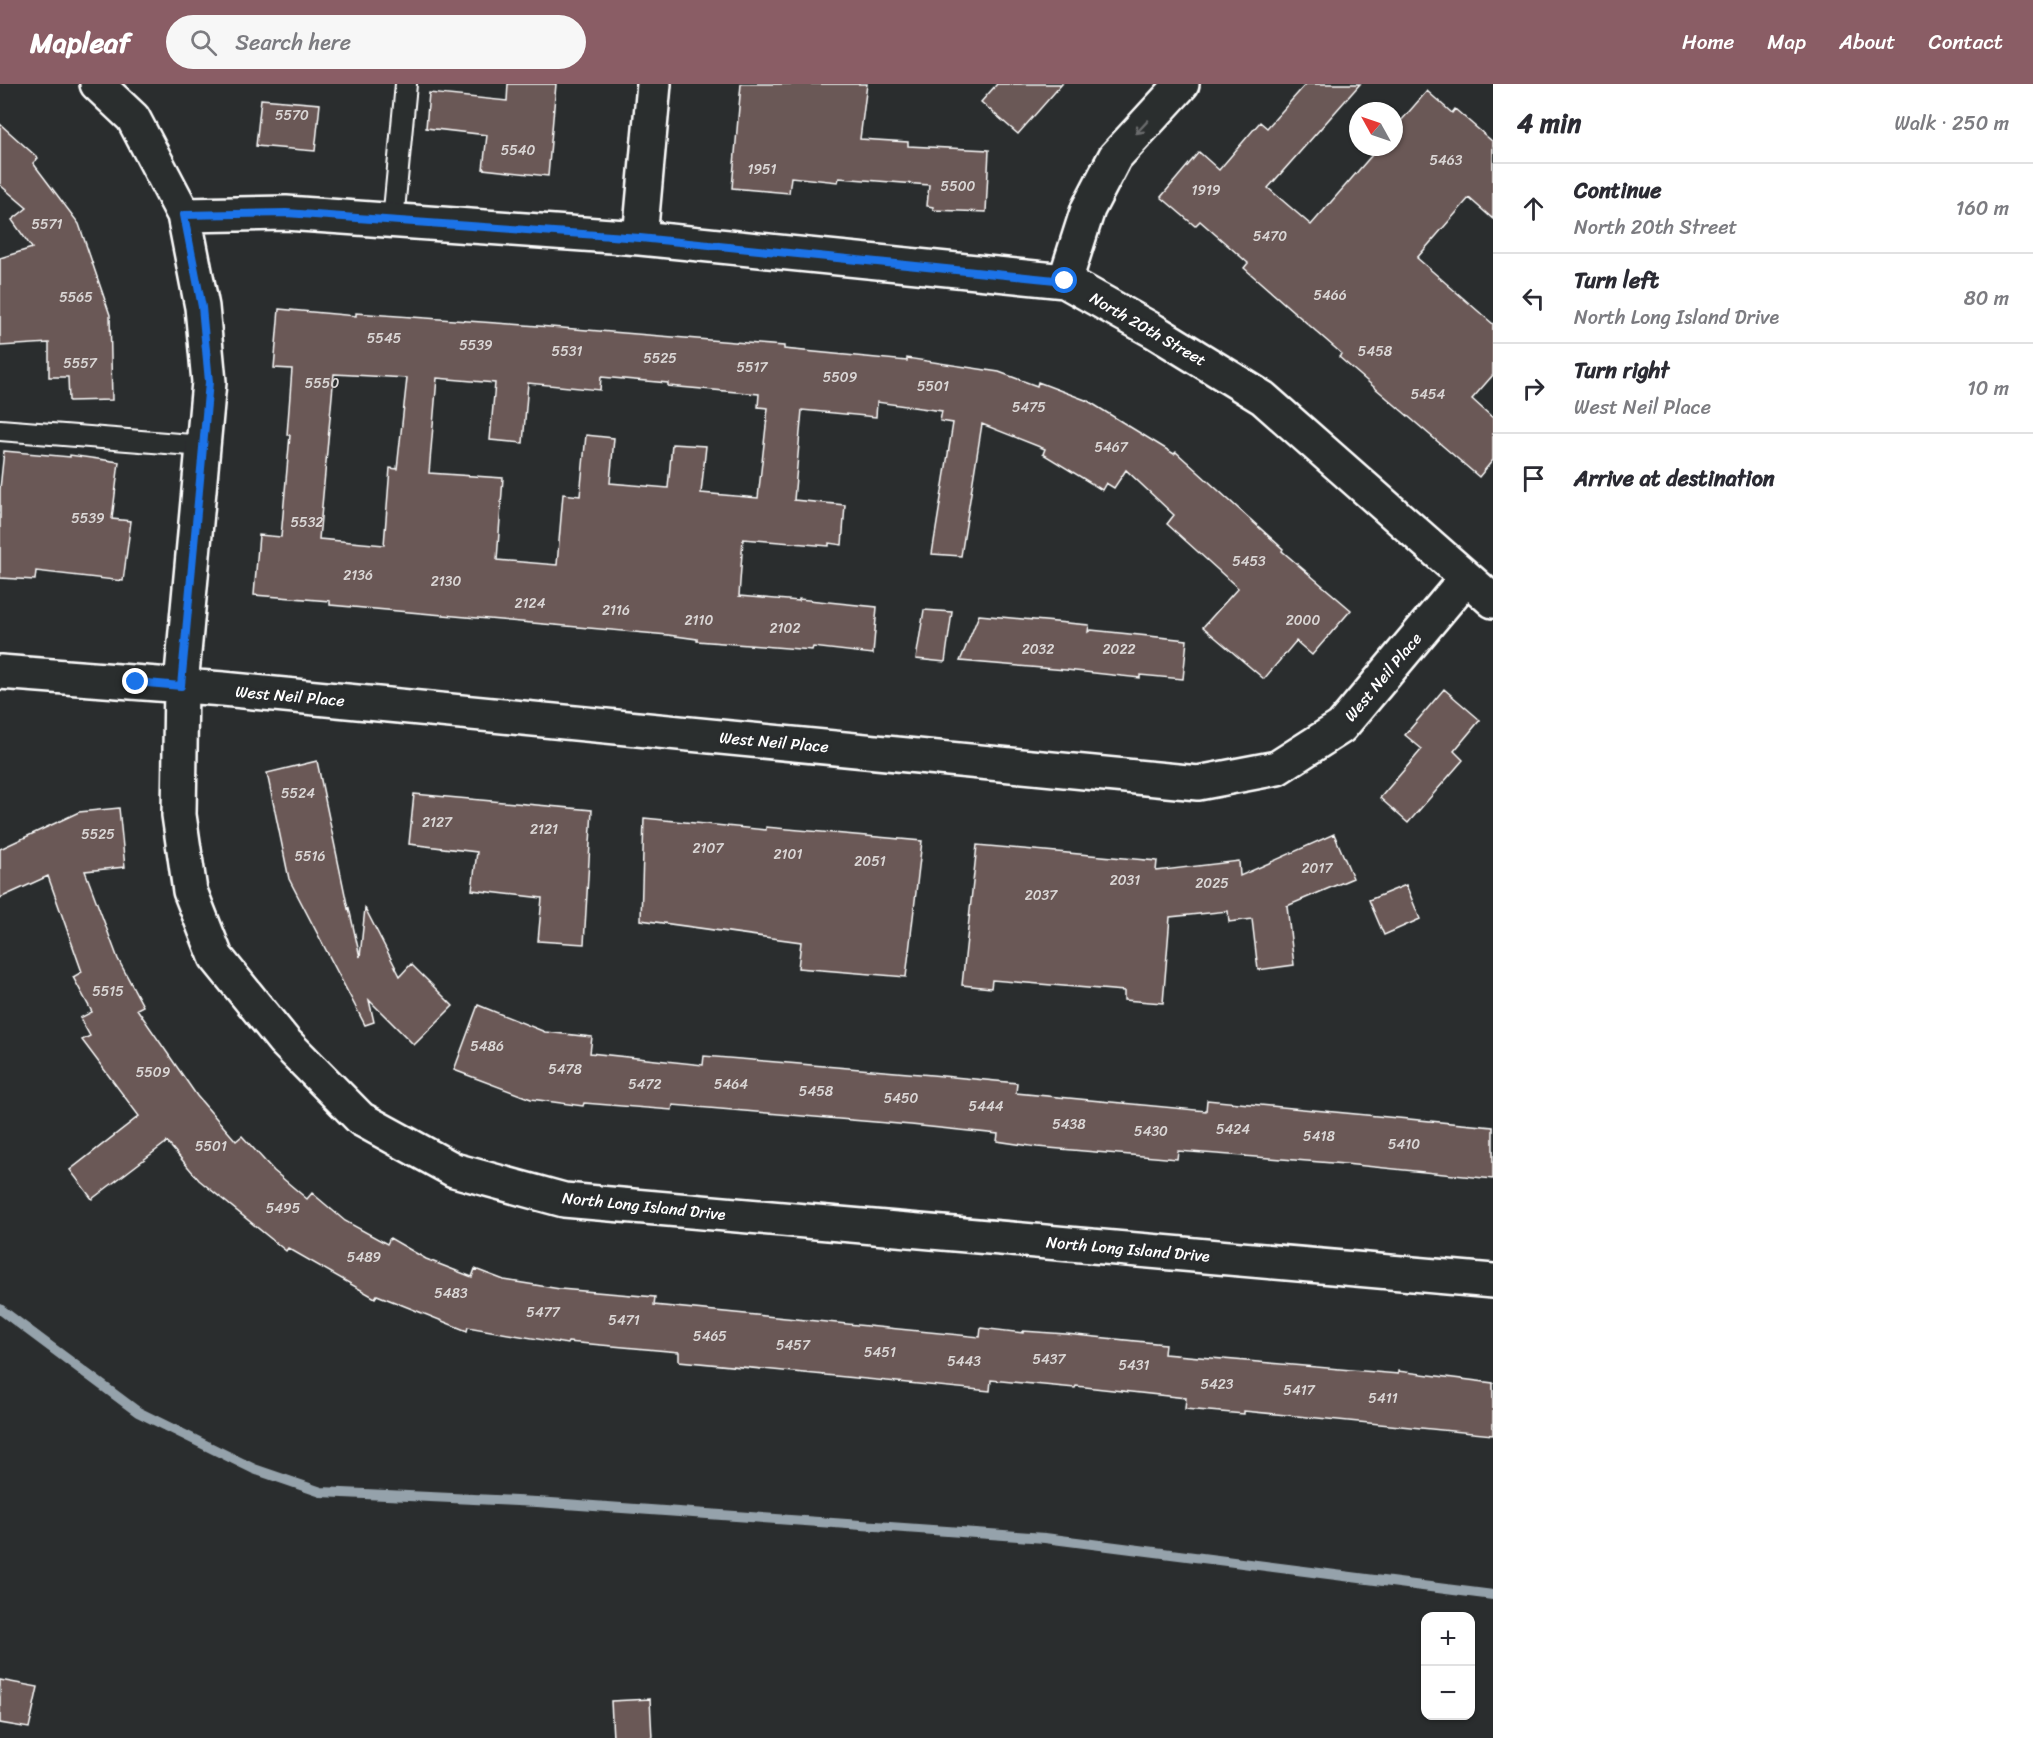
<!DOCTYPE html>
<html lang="en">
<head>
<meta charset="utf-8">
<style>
	:root { --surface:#fff; --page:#f7f7f7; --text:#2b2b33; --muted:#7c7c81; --line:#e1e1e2; --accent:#8a5d65 }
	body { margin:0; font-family:Sriracha,sans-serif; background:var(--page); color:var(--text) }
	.controls { position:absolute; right:18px; bottom:18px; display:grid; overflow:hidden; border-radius:12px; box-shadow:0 2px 4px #0004 }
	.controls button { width:54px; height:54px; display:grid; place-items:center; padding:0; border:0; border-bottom:2px solid var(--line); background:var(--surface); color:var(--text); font:30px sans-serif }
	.compass { position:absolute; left:1349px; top:18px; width:54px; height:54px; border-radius:50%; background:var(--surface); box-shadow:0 2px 4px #0004; rotate:310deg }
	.stop { position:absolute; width:18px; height:18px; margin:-14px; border:4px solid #1a73e8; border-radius:50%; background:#fff }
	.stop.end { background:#1a73e8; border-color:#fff; box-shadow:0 2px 6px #0008 }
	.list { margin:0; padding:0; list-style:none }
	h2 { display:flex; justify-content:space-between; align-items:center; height:78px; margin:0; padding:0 24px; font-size:26px }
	h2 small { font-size:20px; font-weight:400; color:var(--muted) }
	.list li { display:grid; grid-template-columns:39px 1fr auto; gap:18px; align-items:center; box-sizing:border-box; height:90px; padding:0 24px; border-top:2px solid var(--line) }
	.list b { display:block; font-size:22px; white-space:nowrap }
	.list p { margin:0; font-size:20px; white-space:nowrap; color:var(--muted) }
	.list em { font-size:20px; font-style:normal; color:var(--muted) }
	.icon { flex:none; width:33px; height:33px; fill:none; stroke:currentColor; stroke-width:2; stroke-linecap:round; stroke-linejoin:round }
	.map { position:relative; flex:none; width:1493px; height:1654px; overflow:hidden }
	header { display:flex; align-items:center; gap:36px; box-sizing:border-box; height:84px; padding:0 30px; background:var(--accent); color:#fff }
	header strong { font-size:28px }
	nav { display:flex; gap:33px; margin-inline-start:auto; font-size:21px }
	.search { width:420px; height:54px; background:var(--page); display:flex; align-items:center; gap:15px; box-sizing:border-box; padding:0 21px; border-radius:33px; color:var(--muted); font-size:22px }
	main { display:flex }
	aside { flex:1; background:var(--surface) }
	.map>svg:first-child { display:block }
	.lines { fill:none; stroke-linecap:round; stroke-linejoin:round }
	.stream { stroke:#95a2ab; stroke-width:10 }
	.building { fill:#6b5956; stroke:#fff; stroke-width:1.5; fill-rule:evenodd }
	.lane-casing { stroke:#fff; stroke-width:24 }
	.street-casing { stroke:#fff; stroke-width:38 }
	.lane { stroke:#2a2d2e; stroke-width:20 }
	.street { stroke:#2a2d2e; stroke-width:33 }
	.oneway { stroke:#6a6c6d }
	.route { stroke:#1a73e8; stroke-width:8 }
	.labels { text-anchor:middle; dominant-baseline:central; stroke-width:6; stroke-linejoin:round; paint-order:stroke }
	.number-label { font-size:14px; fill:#dad6d5 }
	.street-label { font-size:16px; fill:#fff; stroke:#2a2d2e }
</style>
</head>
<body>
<header>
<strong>Mapleaf</strong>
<div class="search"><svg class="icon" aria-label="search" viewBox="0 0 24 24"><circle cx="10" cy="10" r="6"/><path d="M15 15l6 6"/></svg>Search here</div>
<nav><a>Home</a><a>Map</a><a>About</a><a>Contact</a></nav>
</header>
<main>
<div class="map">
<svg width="1493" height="1654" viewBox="0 0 1493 1654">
	<rect width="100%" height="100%" fill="#2a2d2e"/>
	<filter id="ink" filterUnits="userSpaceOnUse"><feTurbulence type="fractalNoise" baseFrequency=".0167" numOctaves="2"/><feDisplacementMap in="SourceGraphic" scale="12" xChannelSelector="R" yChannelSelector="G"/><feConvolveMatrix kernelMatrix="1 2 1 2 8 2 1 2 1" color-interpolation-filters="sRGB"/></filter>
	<g filter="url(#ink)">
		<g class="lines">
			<path class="stream" d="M 0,1225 L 138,1328 L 254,1385 L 321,1408 L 537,1418 L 1045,1454 L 1493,1511"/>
		</g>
		<path class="building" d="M 508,0 L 556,0 L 548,92 L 483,85 L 487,51 L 426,44 L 429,9 L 507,17 Z
			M 741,0 L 867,0 L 860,55 L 908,58 L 908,62 L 989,66 L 986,128 L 933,126 L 933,123 L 927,122 L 929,101 L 839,94 L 838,98 L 791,93 L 789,109 L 732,104 Z
			M 997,0 L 1062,0 L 1018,50 L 981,18 Z
			M 1306,0 L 1360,0 L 1268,104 L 1311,141 L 1379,63 L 1394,63 L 1394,45 L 1427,7 L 1452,29 L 1455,25 L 1493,58 L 1493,135 L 1469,114 L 1417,174 L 1493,240 L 1493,291 L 1472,315 L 1493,334 L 1493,376 L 1479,393 L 1339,273 L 1342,270 L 1244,184 L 1248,179 L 1200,137 L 1195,142 L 1161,113 L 1199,68 L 1219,86 L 1260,38 L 1267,44 Z
			M 261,15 L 320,20 L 315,67 L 256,62 Z
			M 0,40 L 38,74 L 33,79 L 79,140 L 110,231 L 112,316 L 69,317 L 68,293 L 49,293 L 49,259 L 0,262 L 0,174 L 32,164 L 12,136 L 27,124 L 0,101 Z
			M 279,225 L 356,232 L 356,229 L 538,242 L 784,262 L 784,265 L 907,277 L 907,274 L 999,288 L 1037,302 L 1038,298 L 1088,317 L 1174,370 L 1176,368 L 1283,465 L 1282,467 L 1351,526 L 1312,571 L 1296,557 L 1264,595 L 1203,543 L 1238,504 L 1167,440 L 1174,431 L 1126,386 L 1114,404 L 1106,399 L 1102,406 L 1043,370 L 1045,365 L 982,340 L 961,472 L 932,470 L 953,339 L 940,337 L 942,327 L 877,318 L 876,333 L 802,326 L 794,416 L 845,421 L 842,461 L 829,459 L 829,462 L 743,455 L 739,512 L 799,517 L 799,515 L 877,523 L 873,570 L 813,563 L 812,566 L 697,557 L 697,555 L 668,551 L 330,521 L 330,517 L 254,511 L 259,451 L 281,453 L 290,351 L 287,351 L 292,285 L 274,284 ZM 334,290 L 407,294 L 397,385 L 390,384 L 384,461 L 319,455 ZM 601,293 L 668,299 L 668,302 L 759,310 L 758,323 L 768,324 L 758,414 L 701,409 L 706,362 L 672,360 L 668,404 L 610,399 L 614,354 L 586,351 L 580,412 L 563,410 L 557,481 L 497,476 L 503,394 L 429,389 L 437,294 L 495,299 L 490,356 L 523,359 L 528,299 L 600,306 Z
			M 4,367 L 70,373 L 70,371 L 119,378 L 112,435 L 131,437 L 123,497 L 36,487 L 35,496 L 0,494 L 0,405 Z
			M 924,526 L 952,528 L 945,578 L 916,575 Z
			M 979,531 L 1089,541 L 1088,548 L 1091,546 L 1187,556 L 1183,595 L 1140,591 L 1140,594 L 1066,586 L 960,577 Z
			M 1444,605 L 1480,636 L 1454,667 L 1463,676 L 1408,739 L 1380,714 L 1422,665 L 1405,651 Z
			M 317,677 L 348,825 L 349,824 L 360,873 L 365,824 L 400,892 L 411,880 L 453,922 L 414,961 L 369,916 L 374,938 L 365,941 L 289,795 L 267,689 Z
			M 414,710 L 592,726 L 584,860 L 538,857 L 542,814 L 472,806 L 477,768 L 409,760 Z
			M 119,724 L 125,783 L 85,787 L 118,875 L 143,922 L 137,925 L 197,1012 L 236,1057 L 242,1052 L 274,1087 L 307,1115 L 312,1109 L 345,1137 L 387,1160 L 390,1154 L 426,1175 L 472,1193 L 475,1185 L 504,1196 L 560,1205 L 655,1213 L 654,1221 L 980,1253 L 981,1244 L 1023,1249 L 1023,1247 L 1066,1250 L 1165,1260 L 1164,1270 L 1398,1290 L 1398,1287 L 1493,1299 L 1493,1351 L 1244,1327 L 1244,1330 L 1185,1325 L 1186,1314 L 1076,1302 L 1075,1304 L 991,1296 L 990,1307 L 679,1277 L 679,1268 L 568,1258 L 567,1260 L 468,1243 L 467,1247 L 377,1211 L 375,1214 L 288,1164 L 286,1167 L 199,1096 L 167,1058 L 92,1115 L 70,1086 L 139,1032 L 82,956 L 90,952 L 80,934 L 92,928 L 73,893 L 82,888 L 48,792 L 0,814 L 0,765 L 79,728 Z
			M 644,734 L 766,746 L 766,743 L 922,757 L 906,893 L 798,884 L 801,858 L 641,836 Z
			M 1334,750 L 1353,794 L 1287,822 L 1294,881 L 1258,886 L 1252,835 L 1229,838 L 1228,827 L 1170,833 L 1163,919 L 1124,916 L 1124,907 L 992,896 L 991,904 L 962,901 L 977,761 L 1157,777 L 1156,787 L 1239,777 L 1240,792 Z
			M 1406,801 L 1420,835 L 1384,851 L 1369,816 Z
			M 478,921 L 545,948 L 592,953 L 590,969 L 703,981 L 704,972 L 932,991 L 1017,999 L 1016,1009 L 1206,1027 L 1207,1016 L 1493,1043 L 1493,1095 L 1345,1080 L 1178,1067 L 1177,1075 L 1037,1063 L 997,1057 L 998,1050 L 911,1041 L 673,1021 L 672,1026 L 584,1019 L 583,1022 L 531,1015 L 454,986 Z
			M 0,1596 L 38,1603 L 29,1644 L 0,1639 Z
			M 650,1615 L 652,1654 L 613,1654 L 611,1617 Z"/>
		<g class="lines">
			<g class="lane-casing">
				<path id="lane" d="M 393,137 L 406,0
					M 0,346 L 204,362"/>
			</g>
			<g class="street-casing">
				<path id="street" d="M 97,0 L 133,34 L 184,131 L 202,223 L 209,298 L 181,601 L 179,731 L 190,807 L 216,873 L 284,957 L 361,1035 L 454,1086 L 564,1116 L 1493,1197
					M 184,131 L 286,129 L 640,154 L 1065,197 L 1154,247 L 1263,314 L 1493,517
					M 640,154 L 654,0
					M 1065,197 L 1088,125 L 1115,73 L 1182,0
					M 0,588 L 223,605 L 1198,699 L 1277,684 L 1341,643 L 1466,494"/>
			</g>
			<use href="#lane" class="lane"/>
			<use href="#street" class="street"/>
		</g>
		<defs><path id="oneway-shaft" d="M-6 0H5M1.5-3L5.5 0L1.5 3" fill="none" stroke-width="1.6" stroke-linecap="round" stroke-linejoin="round" transform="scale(1.5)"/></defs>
		<use class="oneway" href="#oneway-shaft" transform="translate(1142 43) rotate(133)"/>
	</g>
	<g class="lines" filter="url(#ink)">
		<path class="route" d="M 136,598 L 181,602 L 209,298 L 202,223 L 184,131 L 286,129 L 640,154 L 1065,197"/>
	</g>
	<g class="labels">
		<g class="number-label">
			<text x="292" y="31">5570</text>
			<text x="518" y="66">5540</text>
			<text x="1446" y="76">5463</text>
			<text x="762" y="85">1951</text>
			<text x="958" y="102">5500</text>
			<text x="1206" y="106">1919</text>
			<text x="47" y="140">5571</text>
			<text x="1270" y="152">5470</text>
			<text x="1330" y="211">5466</text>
			<text x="76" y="213">5565</text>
			<text x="384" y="254">5545</text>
			<text x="476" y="261">5539</text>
			<text x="567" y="267">5531</text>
			<text x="1375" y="267">5458</text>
			<text x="660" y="274">5525</text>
			<text x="80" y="279">5557</text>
			<text x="752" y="283">5517</text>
			<text x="840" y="293">5509</text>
			<text x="322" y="299">5550</text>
			<text x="933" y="302">5501</text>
			<text x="1428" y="310">5454</text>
			<text x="1029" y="323">5475</text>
			<text x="1111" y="363">5467</text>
			<text x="88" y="434">5539</text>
			<text x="307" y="438">5532</text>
			<text x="1249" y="477">5453</text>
			<text x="358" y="491">2136</text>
			<text x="446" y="497">2130</text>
			<text x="530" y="519">2124</text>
			<text x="616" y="526">2116</text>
			<text x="699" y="536">2110</text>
			<text x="1303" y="536">2000</text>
			<text x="785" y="544">2102</text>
			<text x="1038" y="565">2032</text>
			<text x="1119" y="565">2022</text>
			<text x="298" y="709">5524</text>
			<text x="437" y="738">2127</text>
			<text x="544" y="745">2121</text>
			<text x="98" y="750">5525</text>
			<text x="708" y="764">2107</text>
			<text x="788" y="770">2101</text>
			<text x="310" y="772">5516</text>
			<text x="870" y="777">2051</text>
			<text x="1317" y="784">2017</text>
			<text x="1125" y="796">2031</text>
			<text x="1212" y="799">2025</text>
			<text x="1041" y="811">2037</text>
			<text x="108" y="907">5515</text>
			<text x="487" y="962">5486</text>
			<text x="565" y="985">5478</text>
			<text x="153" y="988">5509</text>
			<text x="645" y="1000">5472</text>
			<text x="731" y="1000">5464</text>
			<text x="816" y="1007">5458</text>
			<text x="901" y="1014">5450</text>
			<text x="986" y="1022">5444</text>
			<text x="1069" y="1040">5438</text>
			<text x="1233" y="1045">5424</text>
			<text x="1151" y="1047">5430</text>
			<text x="1319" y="1052">5418</text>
			<text x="1404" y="1060">5410</text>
			<text x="211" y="1062">5501</text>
			<text x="283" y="1124">5495</text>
			<text x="364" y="1173">5489</text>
			<text x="451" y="1209">5483</text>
			<text x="543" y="1228">5477</text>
			<text x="624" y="1236">5471</text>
			<text x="710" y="1252">5465</text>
			<text x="793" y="1261">5457</text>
			<text x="880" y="1268">5451</text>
			<text x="1049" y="1275">5437</text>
			<text x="964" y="1277">5443</text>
			<text x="1134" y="1281">5431</text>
			<text x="1217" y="1300">5423</text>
			<text x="1299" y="1306">5417</text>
			<text x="1383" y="1314">5411</text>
		</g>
		<g class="street-label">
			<text transform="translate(1148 245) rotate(30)">North 20th Street</text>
			<text transform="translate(1383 593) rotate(-50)">West Neil Place</text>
			<text transform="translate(290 612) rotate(5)">West Neil Place</text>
			<text transform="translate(774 658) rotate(5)">West Neil Place</text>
			<text transform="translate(644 1122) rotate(6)">North Long Island Drive</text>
			<text transform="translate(1128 1165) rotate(5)">North Long Island Drive</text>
		</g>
	</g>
</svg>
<div class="controls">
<button>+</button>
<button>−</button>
</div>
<svg class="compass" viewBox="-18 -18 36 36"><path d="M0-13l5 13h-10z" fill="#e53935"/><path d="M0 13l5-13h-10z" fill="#7c7c81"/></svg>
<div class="stop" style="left:1065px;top:197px"></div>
<div class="stop end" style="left:136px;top:598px"></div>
</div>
<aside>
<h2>4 min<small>Walk · 250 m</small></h2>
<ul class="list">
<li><svg class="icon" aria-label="ahead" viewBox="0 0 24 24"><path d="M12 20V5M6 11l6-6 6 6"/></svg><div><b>Continue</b><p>North 20th Street</p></div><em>160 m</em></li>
<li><svg class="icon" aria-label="left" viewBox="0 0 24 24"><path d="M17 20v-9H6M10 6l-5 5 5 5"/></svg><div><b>Turn left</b><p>North Long Island Drive</p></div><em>80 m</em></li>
<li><svg class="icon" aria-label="right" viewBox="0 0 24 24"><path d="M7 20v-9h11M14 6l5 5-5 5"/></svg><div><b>Turn right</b><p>West Neil Place</p></div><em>10 m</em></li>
<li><svg class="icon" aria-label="arrive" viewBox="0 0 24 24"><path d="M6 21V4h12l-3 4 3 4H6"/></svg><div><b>Arrive at destination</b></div></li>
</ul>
</aside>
</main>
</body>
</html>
